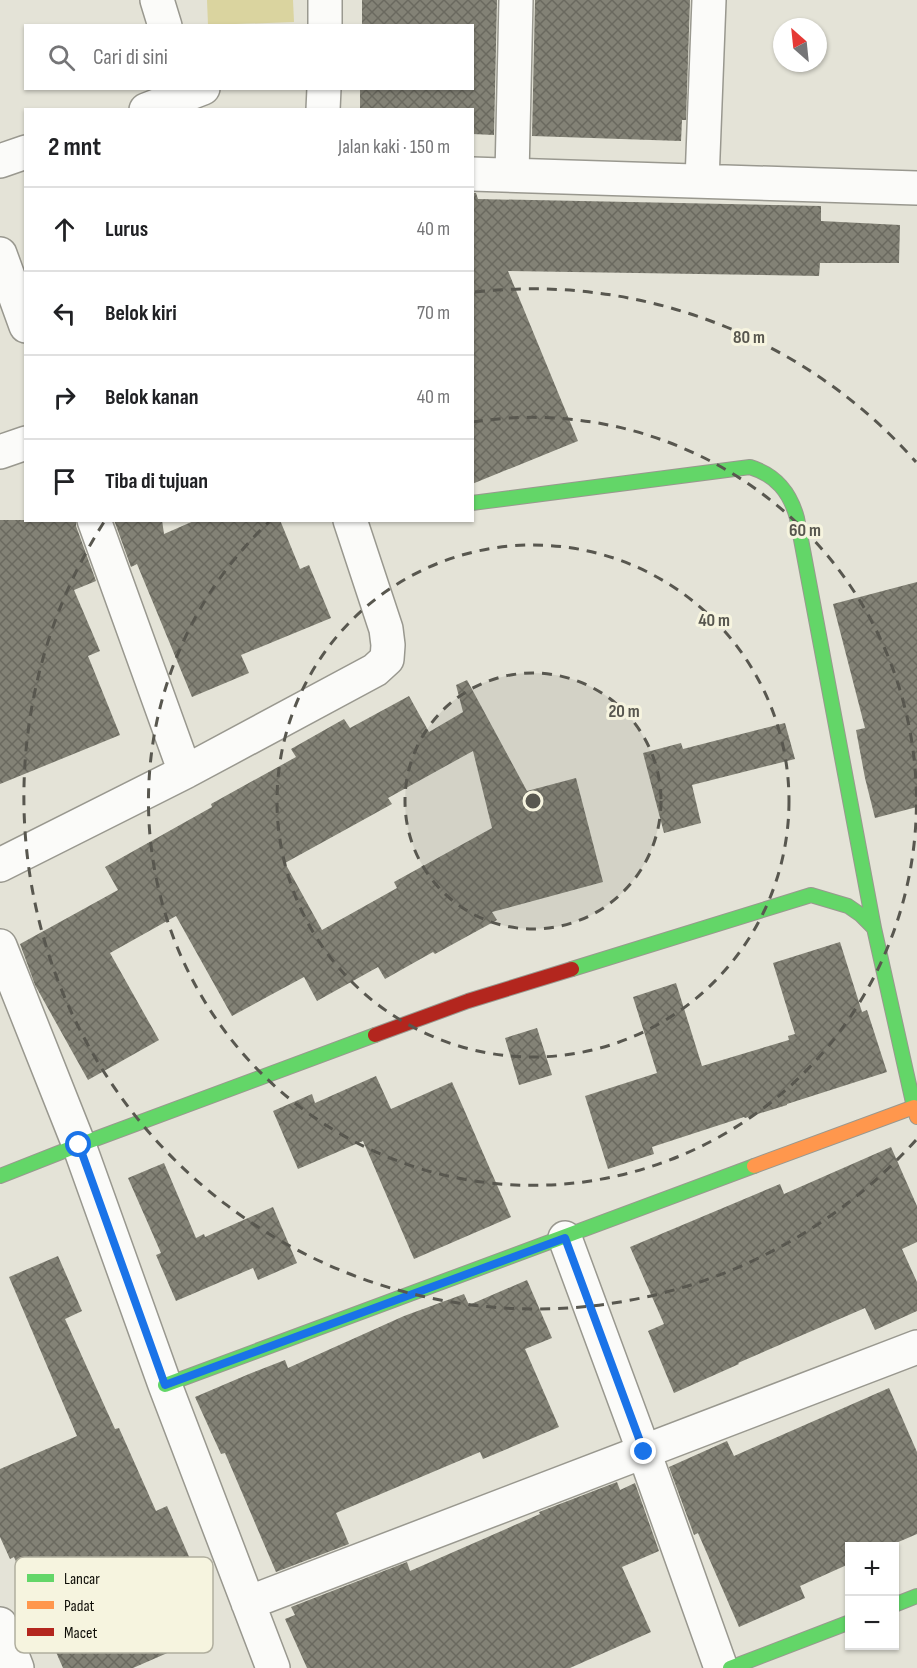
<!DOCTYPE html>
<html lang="id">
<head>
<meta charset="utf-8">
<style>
	:root { --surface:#fff; --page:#f6f6f6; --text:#202124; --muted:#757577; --line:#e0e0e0 }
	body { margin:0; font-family:"Sofia Sans Condensed",sans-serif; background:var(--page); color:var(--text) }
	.controls { position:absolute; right:18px; bottom:18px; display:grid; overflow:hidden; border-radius:0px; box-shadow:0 2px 4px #0004 }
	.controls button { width:54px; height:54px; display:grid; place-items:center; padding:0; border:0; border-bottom:2px solid var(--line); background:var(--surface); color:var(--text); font:30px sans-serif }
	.compass { position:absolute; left:773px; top:18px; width:54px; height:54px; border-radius:50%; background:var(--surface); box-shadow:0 2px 4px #0004; rotate:333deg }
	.stop { position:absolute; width:18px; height:18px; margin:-14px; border:4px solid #1a73e8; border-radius:50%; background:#fff }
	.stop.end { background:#1a73e8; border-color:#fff; box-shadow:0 2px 6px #0008 }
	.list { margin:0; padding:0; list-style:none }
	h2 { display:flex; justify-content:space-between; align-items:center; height:78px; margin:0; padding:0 24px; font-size:26px }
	h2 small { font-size:20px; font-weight:400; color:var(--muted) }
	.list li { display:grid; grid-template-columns:39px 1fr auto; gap:18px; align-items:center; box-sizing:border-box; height:84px; padding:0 24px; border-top:2px solid var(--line) }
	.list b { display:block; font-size:22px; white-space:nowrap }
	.list em { font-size:20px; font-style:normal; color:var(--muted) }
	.icon { flex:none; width:33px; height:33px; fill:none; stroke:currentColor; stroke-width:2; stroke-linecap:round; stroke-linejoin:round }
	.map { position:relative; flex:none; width:917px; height:1668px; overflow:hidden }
	.search { position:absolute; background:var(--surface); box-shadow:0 2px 4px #0004; left:24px; top:24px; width:450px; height:66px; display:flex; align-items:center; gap:15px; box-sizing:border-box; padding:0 21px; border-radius:0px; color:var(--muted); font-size:22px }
	.panel { position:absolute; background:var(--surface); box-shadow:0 2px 4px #0004; left:24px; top:108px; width:450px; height:414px; border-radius:0px }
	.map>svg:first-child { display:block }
	.garden { fill:#dad49f }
	.building { fill:url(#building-cross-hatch); fill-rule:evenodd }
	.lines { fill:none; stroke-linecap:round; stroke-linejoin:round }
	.street-casing { stroke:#99988f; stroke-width:36 }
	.fast-casing { stroke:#99988f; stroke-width:16 }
	.slow-casing { stroke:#99988f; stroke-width:16 }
	.jam-casing { stroke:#99988f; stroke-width:16 }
	.street { stroke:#fbfbf9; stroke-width:33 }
	.fast { stroke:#63d668; stroke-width:14 }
	.slow { stroke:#ff974d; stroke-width:14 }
	.jam { stroke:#b3261e; stroke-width:14 }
	.route { stroke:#1a73e8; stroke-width:8 }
	.ring { fill:none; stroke:#58574f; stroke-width:3; stroke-dasharray:10 8 }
	.key { fill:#f6f4df; stroke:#b0ae9e; stroke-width:1.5 }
	.key-label { font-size:16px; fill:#0d0c06 }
	.centre { fill:#58574f; stroke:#f6f4df; stroke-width:3 }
	.ring-label { font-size:18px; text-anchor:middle; font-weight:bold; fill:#58574f; stroke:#f6f4df; stroke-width:6; stroke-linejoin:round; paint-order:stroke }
</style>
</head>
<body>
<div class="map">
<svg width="917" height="1668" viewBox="0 0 917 1668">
	<defs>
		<pattern id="building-cross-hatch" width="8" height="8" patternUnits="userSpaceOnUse" patternTransform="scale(1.5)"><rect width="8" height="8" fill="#838276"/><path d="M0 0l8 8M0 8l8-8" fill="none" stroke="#6a695f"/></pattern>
	</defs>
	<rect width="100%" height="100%" fill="#e4e3d7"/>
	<path class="garden" d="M 207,0 L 293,0 L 294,22 L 208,25 Z"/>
	<path class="building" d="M 362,0 L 497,0 L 494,135 L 472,134 L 472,110 L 360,110 L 360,88 L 472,88 L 472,26 L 362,26 Z
		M 535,0 L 690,0 L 686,120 L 682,120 L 681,141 L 532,136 Z
		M 472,193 L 476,193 L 478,199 L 821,206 L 821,221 L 900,225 L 899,263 L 820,263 L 819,276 L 508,271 L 578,441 L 472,484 Z
		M 0,520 L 76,520 L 76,526 L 96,581 L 74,590 L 100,651 L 88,656 L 120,735 L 0,784 Z
		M 114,520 L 162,520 L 164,534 L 196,520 L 280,520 L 300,569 L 309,565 L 331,618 L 241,655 L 249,673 L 192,697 L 137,564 L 131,567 Z
		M 917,582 L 917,807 L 875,818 L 865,778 L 856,730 L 865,728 L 833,604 Z
		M 467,680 L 527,791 L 576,778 L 603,882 L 492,912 L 497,920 L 435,954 L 433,952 L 385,979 L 378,967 L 317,1001 L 304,977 L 232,1016 L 176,916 L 110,953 L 159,1040 L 88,1080 L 35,985 L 20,944 L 118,890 L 105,867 L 212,807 L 211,804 L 296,757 L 291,749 L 344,719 L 350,728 L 409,696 L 429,732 L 463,712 L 456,685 ZM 473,751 L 492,828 L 394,882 L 397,888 L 322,930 L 285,863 L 392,804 L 388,798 Z
		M 785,723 L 795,759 L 692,785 L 701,823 L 664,833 L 643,753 L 681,743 L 683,749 Z
		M 840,942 L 862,1012 L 867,1010 L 887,1072 L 787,1104 L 787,1105 L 745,1118 L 744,1117 L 652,1147 L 654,1154 L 608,1169 L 585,1096 L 657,1073 L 633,997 L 676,983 L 702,1066 L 789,1040 L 788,1036 L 795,1034 L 773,963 Z
		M 537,1028 L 552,1075 L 519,1085 L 505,1038 Z
		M 376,1076 L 391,1109 L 452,1082 L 511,1217 L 414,1259 L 363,1141 L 298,1169 L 273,1111 L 312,1094 L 315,1103 Z
		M 891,1147 L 917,1206 L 917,1242 L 902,1249 L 917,1282 L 917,1311 L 875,1330 L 865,1308 L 738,1363 L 739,1364 L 674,1393 L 648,1331 L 664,1324 L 630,1247 L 780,1184 L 784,1194 Z
		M 164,1163 L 196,1238 L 204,1234 L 205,1237 L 273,1207 L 297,1263 L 258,1280 L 253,1268 L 176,1301 L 156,1255 L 161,1253 L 128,1178 Z
		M 58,1256 L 82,1311 L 65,1319 L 115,1429 L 119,1428 L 156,1511 L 167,1506 L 194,1568 L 178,1575 L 204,1637 L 133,1668 L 63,1668 L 14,1557 L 10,1559 L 0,1537 L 0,1469 L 77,1436 L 9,1277 Z
		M 527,1280 L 552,1338 L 525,1349 L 559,1427 L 483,1459 L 480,1452 L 336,1513 L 349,1544 L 276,1572 L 225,1453 L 221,1454 L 195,1397 L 249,1374 L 285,1360 L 288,1368 L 404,1316 L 464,1294 L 469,1305 Z
		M 889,1388 L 917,1452 L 917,1534 L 889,1546 L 849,1546 L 849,1564 L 800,1586 L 805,1598 L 739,1627 L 698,1533 L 694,1535 L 669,1467 L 727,1441 L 734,1456 Z
		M 617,1482 L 620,1490 L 635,1483 L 659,1551 L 622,1567 L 651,1632 L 570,1668 L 307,1668 L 285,1619 L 295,1615 L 291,1607 L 407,1562 L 410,1571 L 540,1514 L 539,1512 Z"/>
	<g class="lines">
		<g class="street-casing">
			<path id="street" d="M 157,0 L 165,26
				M 325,26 L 325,0
				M 146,110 L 203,88
				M 323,110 L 324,88
				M 0,161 L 26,152
				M 472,174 L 917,188
				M 512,175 L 516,0
				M 702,181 L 709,0
				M 0,254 L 26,326
				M 0,452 L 26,443
				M 94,520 L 185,772
				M 0,865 L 185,772 L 375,670 L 387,659 L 388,645 L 386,629 L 350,520
				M 0,946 L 79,1145 L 165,1385 L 273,1668
				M 565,1238 L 644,1452 L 721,1668
				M 248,1603 L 917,1347
				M 0,1624 L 17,1668"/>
		</g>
		<g class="fast-casing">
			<path id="fast" d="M 472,503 L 750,467 C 776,475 790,492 797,518 L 874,928
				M 572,969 L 811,895 L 848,906 L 861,915 L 874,928 L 914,1107
				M 0,1176 L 79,1145 L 375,1035
				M 165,1385 L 754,1166
				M 894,1605 L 917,1596
				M 730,1668 L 850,1622"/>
		</g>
		<g class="slow-casing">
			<path id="slow" d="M 754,1166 L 914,1107 L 917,1117"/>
		</g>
		<g class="jam-casing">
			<path id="jam" d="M 375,1035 L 468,1001 L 572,969"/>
		</g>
		<use href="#street" class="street"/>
		<use href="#fast" class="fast"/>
		<use href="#slow" class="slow"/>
		<use href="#jam" class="jam"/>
	</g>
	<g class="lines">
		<path class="route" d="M 79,1145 L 165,1385 L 565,1238 L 644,1452"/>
	</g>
	<circle cx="533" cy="801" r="128" fill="#58574f" fill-opacity=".12"/>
	<g class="ring">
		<circle cx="533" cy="801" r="128"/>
		<circle cx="533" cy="801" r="256"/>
		<path d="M473 422A384 384 0 1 1 269 522"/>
		<path d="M916 1140A512 512 0 0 1 104 522M475 292A512 512 0 0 1 916 462"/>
	</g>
	<rect x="15" y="1557" width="198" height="96" rx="9" class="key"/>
	<rect x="27" y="1574" width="27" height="8" fill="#63d668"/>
	<rect x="27" y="1601" width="27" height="8" fill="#ff974d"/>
	<rect x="27" y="1628" width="27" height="8" fill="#b3261e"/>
	<g class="key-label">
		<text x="64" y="1584">Lancar</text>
		<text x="64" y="1611">Padat</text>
		<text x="64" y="1638">Macet</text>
	</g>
	<circle cx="533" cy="801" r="9" class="centre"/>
	<g class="ring-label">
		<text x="749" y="343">80 m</text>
		<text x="805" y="536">60 m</text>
		<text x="714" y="626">40 m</text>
		<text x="624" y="717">20 m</text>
	</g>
</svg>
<div class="controls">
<button>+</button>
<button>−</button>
</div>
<svg class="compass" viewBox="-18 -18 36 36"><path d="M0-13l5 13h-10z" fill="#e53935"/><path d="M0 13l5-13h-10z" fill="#757577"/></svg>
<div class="stop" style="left:79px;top:1145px"></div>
<div class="stop end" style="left:644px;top:1452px"></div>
<div class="search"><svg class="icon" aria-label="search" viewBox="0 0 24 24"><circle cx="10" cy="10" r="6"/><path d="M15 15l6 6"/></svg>Cari di sini</div>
<section class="panel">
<h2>2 mnt<small>Jalan kaki · 150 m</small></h2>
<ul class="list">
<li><svg class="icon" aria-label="ahead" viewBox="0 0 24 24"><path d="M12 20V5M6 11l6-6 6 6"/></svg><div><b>Lurus</b></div><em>40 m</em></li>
<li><svg class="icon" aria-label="left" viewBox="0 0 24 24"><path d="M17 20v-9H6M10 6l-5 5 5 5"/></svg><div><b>Belok kiri</b></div><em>70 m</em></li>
<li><svg class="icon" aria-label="right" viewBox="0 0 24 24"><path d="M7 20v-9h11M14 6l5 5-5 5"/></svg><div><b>Belok kanan</b></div><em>40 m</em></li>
<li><svg class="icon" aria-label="arrive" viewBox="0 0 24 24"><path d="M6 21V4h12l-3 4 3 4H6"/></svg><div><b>Tiba di tujuan</b></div></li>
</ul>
</section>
</div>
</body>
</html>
